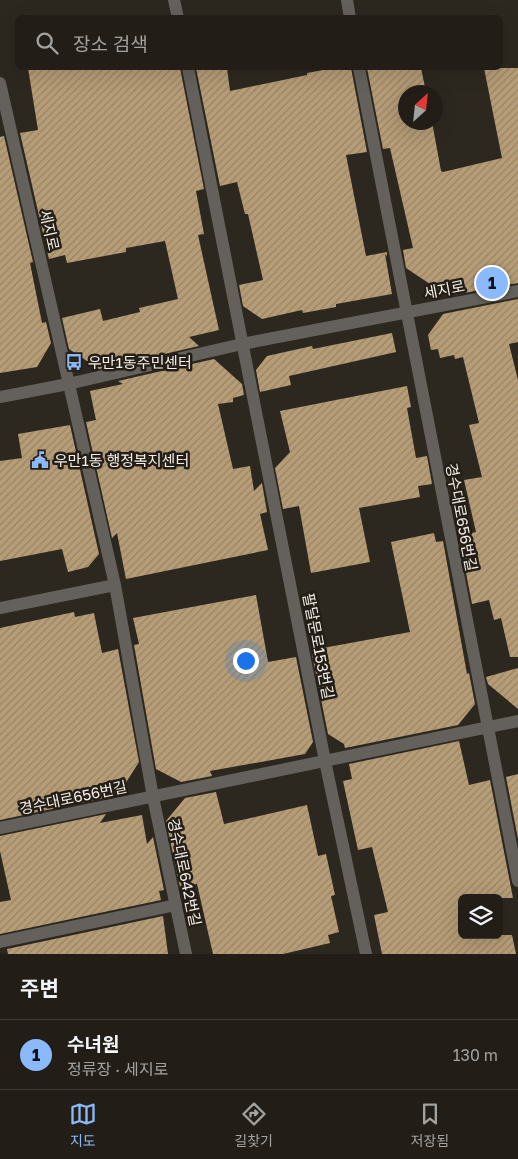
<!DOCTYPE html>
<html lang="ko">
<head>
<meta charset="utf-8">
<style>
	:root { --surface:#221e17; --page:#2a2720; --text:#f1f3f6; --muted:#a2a2a1; --line:#3f3c36; --accent:#8bbafc }
	body { margin:0; font-family:"Golos Text","Noto Sans KR",sans-serif; background:var(--page); color:var(--text) }
	.controls { position:absolute; right:15px; bottom:15px; display:grid; overflow:hidden; border-radius:8px; box-shadow:0 5px 20px #0002 }
	.controls button { width:45px; height:45px; display:grid; place-items:center; padding:0; border:0; border-bottom:1px solid var(--line); background:var(--surface); color:var(--text); font:25px sans-serif }
	.compass { position:absolute; left:398px; top:85px; width:45px; height:45px; border-radius:50%; background:var(--surface); box-shadow:0 5px 20px #0002; rotate:27deg }
	.you { position:absolute; left:245px; top:660px; width:18px; height:18px; margin:-12px; border:4px solid #fff; border-radius:50%; background:#1a73e8; box-shadow:0 0 0 8px #1a73e833 }
	.badge { display:grid; place-items:center; width:32px; height:32px; border-radius:50%; background:var(--accent); color:#111; font-size:16px; font-weight:700 }
	.pin { position:absolute; translate:-50% -50%; border:2px solid #fff; box-shadow:0 1px 5px #0006 }
	.list { margin:0; padding:0; list-style:none }
	h2 { display:flex; justify-content:space-between; align-items:center; height:65px; margin:0; padding:0 20px; font-size:21px }
	h2 small { font-size:16px; font-weight:400; color:var(--muted) }
	.list li { display:grid; grid-template-columns:32px 1fr auto; gap:15px; align-items:center; box-sizing:border-box; height:70px; padding:0 20px; border-top:1px solid var(--line) }
	.list b { display:block; font-size:19px; white-space:nowrap }
	.list p { margin:0; font-size:16px; white-space:nowrap; color:var(--muted) }
	.list em { font-size:16px; font-style:normal; color:var(--muted) }
	.icon { flex:none; width:28px; height:28px; fill:none; stroke:currentColor; stroke-width:2; stroke-linecap:round; stroke-linejoin:round }
	.map { position:relative; flex:none; width:518px; height:954px; overflow:hidden }
	.search { position:absolute; background:var(--surface); box-shadow:0 5px 20px #0002; left:15px; right:15px; top:15px; height:55px; display:flex; align-items:center; gap:12px; box-sizing:border-box; padding:0 18px; border-radius:8px; color:var(--muted); font-size:19px }
	.sheet { height:135px; background:var(--surface) }
	nav { display:flex; justify-content:space-around; align-items:center; box-sizing:border-box; height:70px; border-top:1px solid var(--line); background:var(--surface); font-size:14px; color:var(--muted) }
	nav a { display:grid; justify-items:center; gap:2px }
	nav .on { color:var(--accent) }
	.map>svg:first-child { display:block }
	.building { fill:url(#building-hatch) }
	.lines { fill:none; stroke-linecap:round; stroke-linejoin:round }
	.street { stroke:#64615c; stroke-width:12 }
	.labels { text-anchor:middle; dominant-baseline:central; stroke-width:5; stroke-linejoin:round; paint-order:stroke }
	.street-label { font-size:15px; fill:#f2eee9; stroke:#241e16 }
	.poi-label { font-size:15px; fill:#f2eee9; stroke:#241e16; text-anchor:start }
</style>
</head>
<body>
<div class="map">
<svg width="518" height="954" viewBox="0 0 518 954">
	<defs>
		<pattern id="building-hatch" width="6" height="6" patternUnits="userSpaceOnUse" patternTransform="scale(1.25)"><rect width="6" height="6" fill="#b79d76"/><path d="M-1 1l2-2M0 6l6-6M5 7l2-2" fill="none" stroke="#968368"/></pattern>
	</defs>
	<rect width="100%" height="100%" fill="#2d281f"/>
	<path class="building" d="M 28,68 L 180,68 L 204,189 L 196,191 L 204,234 L 198,235 L 219,330 L 189,337 L 199,346 L 99,369 L 69,349 L 62,318 L 100,309 L 103,321 L 140,312 L 139,308 L 178,299 L 165,241 L 126,248 L 126,252 L 67,263 L 65,255 L 49,259 L 20,133 L 38,130 Z
		M 196,68 L 227,68 L 230,91 L 307,75 L 307,73 L 334,68 L 351,68 L 367,152 L 346,155 L 366,256 L 387,252 L 387,256 L 385,254 L 392,294 L 336,304 L 336,307 L 303,313 L 302,310 L 262,319 L 243,306 L 239,285 L 263,280 L 248,214 L 245,214 L 237,182 L 220,186 Z
		M 367,68 L 421,68 L 426,92 L 406,92 L 406,122 L 432,122 L 441,171 L 443,172 L 502,158 L 484,68 L 518,68 L 518,283 L 448,296 L 406,268 L 403,250 L 413,248 L 390,148 L 383,149 Z
		M 4,136 L 33,262 L 30,263 L 42,323 L 46,322 L 51,343 L 37,367 L 0,373 L 0,137 Z
		M 518,299 L 518,342 L 509,344 L 518,380 L 518,657 L 510,657 L 501,618 L 494,620 L 489,600 L 472,604 L 459,536 L 476,532 L 464,480 L 482,477 L 469,425 L 479,423 L 463,357 L 455,359 L 454,355 L 440,358 L 438,349 L 431,350 L 428,335 L 443,314 Z
		M 392,333 L 396,352 L 289,376 L 291,385 L 260,392 L 256,370 L 267,356 L 312,346 L 313,349 Z
		M 214,359 L 242,384 L 244,395 L 233,398 L 233,402 L 218,404 L 233,469 L 250,466 L 254,491 L 262,483 L 267,512 L 260,514 L 268,550 L 126,579 L 117,533 L 112,538 L 86,422 L 96,420 L 90,391 L 123,384 L 118,381 Z
		M 407,386 L 411,407 L 407,408 L 416,458 L 427,456 L 432,484 L 418,486 L 420,497 L 359,508 L 370,562 L 311,573 L 299,506 L 283,509 L 275,468 L 290,452 L 280,411 Z
		M 70,425 L 99,554 L 88,567 L 68,572 L 62,549 L 0,561 L 0,461 L 22,458 L 18,434 Z
		M 434,533 L 436,542 L 443,541 L 467,674 L 469,673 L 475,704 L 458,725 L 345,748 L 344,744 L 328,734 L 312,654 L 324,652 L 323,648 L 410,632 L 391,542 Z
		M 256,595 L 268,662 L 296,657 L 313,742 L 305,754 L 210,771 L 212,776 L 181,782 L 156,769 L 134,645 L 139,644 L 133,618 Z
		M 74,612 L 75,617 L 94,613 L 102,653 L 118,649 L 139,762 L 118,795 L 0,820 L 0,628 Z
		M 518,668 L 518,709 L 488,684 L 486,677 Z
		M 459,741 L 469,785 L 490,780 L 513,898 L 462,898 L 462,935 L 512,935 L 516,954 L 382,954 L 374,915 L 388,912 L 372,847 L 358,850 L 343,781 L 352,779 L 349,764 Z
		M 518,774 L 518,839 L 506,777 Z
		M 216,792 L 224,824 L 307,805 L 318,856 L 326,854 L 335,895 L 331,896 L 339,932 L 328,935 L 330,943 L 283,954 L 213,954 L 197,884 L 180,887 L 166,821 L 185,798 Z
		M 106,814 L 100,823 L 142,815 L 147,844 L 153,837 L 164,890 L 159,891 L 161,900 L 0,934 L 0,902 L 11,900 L 0,851 L 0,836 Z
		M 163,916 L 168,954 L 8,954 L 7,949 Z"/>
	<g class="lines">
		<path class="street" d="M 174,0 L 178,18
			M 347,0 L 350,18
			M 188,68 L 325,761 L 366,954
			M 359,68 L 518,881
			M 0,83 L 115,585 L 153,797 L 186,954
			M 0,397 L 68,384 L 242,344 L 518,291
			M 0,608 L 115,585
			M 0,828 L 518,721
			M 0,942 L 176,905"/>
	</g>
	<defs>
		<g id="bus-bare" transform="scale(1.35)"><path d="M-5-6H5V4H4V6H2V4H-2V6H-4V4H-5ZM-3.5-4V0h7V-4ZM-3.5 1.2v1.5H-2V1.2ZM2 1.2v1.5H3.5V1.2Z" fill="#8bbafc" stroke="#241e16" stroke-width="2.5" paint-order="stroke"/></g>
		<g id="civic-bare" transform="scale(1.35)"><path d="M-.6-6.5H3V-4.5H.6V-3L4-1V1h2V6H-6V1h2V-1L-.6-3ZM-1.2 2.5V6h2.4V2.5Z" fill="#8bbafc" stroke="#241e16" stroke-width="2.5" paint-order="stroke"/></g>
	</defs>
	<g fill-rule="evenodd">
		<use href="#bus-bare" x="74" y="362"/>
		<use href="#civic-bare" x="40" y="460"/>
	</g>
	<g class="labels">
		<g class="street-label">
			<text transform="translate(50 230) rotate(77)">세지로</text>
			<text transform="translate(444 289) rotate(-11)">세지로</text>
			<text transform="translate(462 517) rotate(79)">경수대로656번길</text>
			<text transform="translate(319 646) rotate(79)">팔달문로153번길</text>
			<text transform="translate(73 797) rotate(-12)">경수대로656번길</text>
			<text transform="translate(185 872) rotate(78)">경수대로642번길</text>
		</g>
		<g class="poi-label">
			<text x="88" y="362">우만1동주민센터</text>
			<text x="54" y="460">우만1동 행정복지센터</text>
		</g>
	</g>
</svg>
<div class="controls">
<button><svg class="icon" aria-label="layers" viewBox="0 0 24 24"><path d="M12 4l9 5-9 5-9-5zM3 14l9 5 9-5"/></svg></button>
</div>
<svg class="compass" viewBox="-18 -18 36 36"><path d="M0-13l5 13h-10z" fill="#e53935"/><path d="M0 13l5-13h-10z" fill="#a2a2a1"/></svg>
<div class="you"></div>
<div class="pin badge" style="left:492px;top:283px">1</div>
<div class="search"><svg class="icon" aria-label="search" viewBox="0 0 24 24"><circle cx="10" cy="10" r="6"/><path d="M15 15l6 6"/></svg>장소 검색</div>
</div>
<section class="sheet">
<h2>주변<small></small></h2>
<ul class="list">
<li><span class="badge">1</span><div><b>수녀원</b><p>정류장 · 세지로</p></div><em>130 m</em></li>
</ul>
</section>
<nav>
<a class="on"><svg class="icon" aria-label="map" viewBox="0 0 24 24"><path d="M3 6l6-2 6 2 6-2v14l-6 2-6-2-6 2zM9 4v14M15 6v14"/></svg>지도</a>
<a><svg class="icon" aria-label="directions" viewBox="0 0 24 24"><path d="M12 3l9 9-9 9-9-9zM9 14v-3h6M13 9l2 2-2 2"/></svg>길찾기</a>
<a><svg class="icon" aria-label="saved" viewBox="0 0 24 24"><path d="M7 4h10v16l-5-4-5 4z"/></svg>저장됨</a>
</nav>
</body>
</html>
